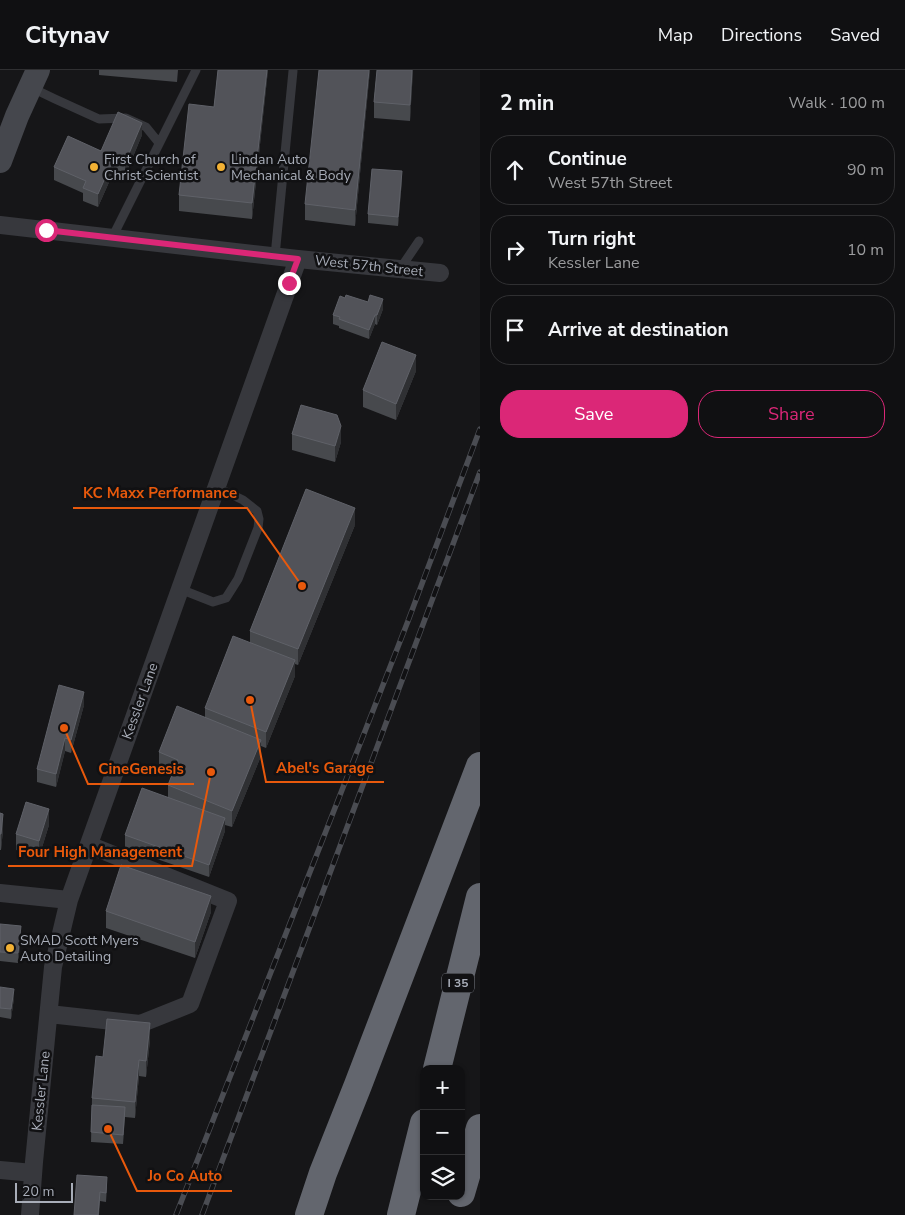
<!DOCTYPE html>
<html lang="en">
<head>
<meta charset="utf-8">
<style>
	:root { --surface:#101012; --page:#19191b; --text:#f1f3f6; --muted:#9c9d9f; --line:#303032; --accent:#db2777 }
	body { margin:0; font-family:"Nunito Sans",sans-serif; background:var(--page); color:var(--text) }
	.controls { position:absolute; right:15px; bottom:15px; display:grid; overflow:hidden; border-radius:10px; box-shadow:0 1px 4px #0004 }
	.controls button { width:45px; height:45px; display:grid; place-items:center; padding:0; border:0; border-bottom:1px solid var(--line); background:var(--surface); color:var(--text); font:25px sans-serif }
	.scale { position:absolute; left:15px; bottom:12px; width:58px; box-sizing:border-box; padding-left:5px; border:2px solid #a8adb8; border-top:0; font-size:14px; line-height:18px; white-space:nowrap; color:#a8adb8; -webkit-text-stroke:4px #111113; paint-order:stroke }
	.stop { position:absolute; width:15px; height:15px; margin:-11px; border:4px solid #db2777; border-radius:50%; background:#fff }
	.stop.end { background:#db2777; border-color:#fff; box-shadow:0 1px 5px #0008 }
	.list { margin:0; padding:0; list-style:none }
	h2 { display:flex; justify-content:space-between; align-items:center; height:65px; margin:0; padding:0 20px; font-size:21px }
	h2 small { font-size:16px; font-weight:400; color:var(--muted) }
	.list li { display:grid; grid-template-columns:32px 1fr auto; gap:15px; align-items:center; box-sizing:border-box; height:70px; margin:0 10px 10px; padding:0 10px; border:1px solid var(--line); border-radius:20px }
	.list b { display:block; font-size:19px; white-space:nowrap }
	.list p { margin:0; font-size:16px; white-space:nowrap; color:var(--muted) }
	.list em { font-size:16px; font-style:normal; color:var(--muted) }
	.actions { display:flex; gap:10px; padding:15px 20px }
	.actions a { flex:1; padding:11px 0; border:1px solid var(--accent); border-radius:20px; text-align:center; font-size:18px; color:var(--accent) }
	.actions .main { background:var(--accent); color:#fff }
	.icon { flex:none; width:28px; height:28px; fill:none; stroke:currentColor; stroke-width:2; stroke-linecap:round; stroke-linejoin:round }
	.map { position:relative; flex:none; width:480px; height:1145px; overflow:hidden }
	header { display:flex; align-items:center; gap:30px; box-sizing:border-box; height:70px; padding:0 25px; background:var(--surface); border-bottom:1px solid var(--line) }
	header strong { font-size:24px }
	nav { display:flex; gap:28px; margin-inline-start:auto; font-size:18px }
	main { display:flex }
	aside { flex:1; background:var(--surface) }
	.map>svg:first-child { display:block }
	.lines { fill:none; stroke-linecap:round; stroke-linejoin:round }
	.service { stroke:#37383d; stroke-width:9 }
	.minor { stroke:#37383d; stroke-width:18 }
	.secondary { stroke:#45474d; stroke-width:24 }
	.motorway { stroke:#63666e; stroke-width:28 }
	.rail-casing { stroke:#4a4c52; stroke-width:5.5 }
	.rail { stroke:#111113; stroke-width:4; stroke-dasharray:11; stroke-linecap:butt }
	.wall { fill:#47494d }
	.shaded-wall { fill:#2f3033 }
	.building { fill:#525359; stroke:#5f6168 }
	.route { stroke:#db2777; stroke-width:6 }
	.poi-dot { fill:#f2b134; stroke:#111113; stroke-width:2 }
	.labels { text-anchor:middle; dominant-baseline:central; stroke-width:5; stroke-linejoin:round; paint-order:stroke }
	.shield { fill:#111113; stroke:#7b7e86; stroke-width:1 }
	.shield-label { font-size:12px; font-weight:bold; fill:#a8adb8 }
	.poi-label { font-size:14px; fill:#a8adb8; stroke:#111113; text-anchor:start }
	.street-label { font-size:14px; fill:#a8adb8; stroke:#111113 }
	.leader { fill:none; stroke:#e8590c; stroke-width:2 }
	.callout-dot { fill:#e8590c; stroke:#111113; stroke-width:2 }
	.callout-label { font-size:15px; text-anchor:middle; font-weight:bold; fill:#e8590c; stroke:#111113; stroke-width:5; stroke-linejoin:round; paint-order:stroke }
</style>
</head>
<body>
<header>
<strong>Citynav</strong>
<nav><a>Map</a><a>Directions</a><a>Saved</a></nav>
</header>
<main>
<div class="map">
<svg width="480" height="1145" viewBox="0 0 480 1145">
	<rect width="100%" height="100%" fill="#161618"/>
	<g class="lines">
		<path class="service" d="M 30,17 L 55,29 L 99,49 L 126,48 L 146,57 L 159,73
			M 112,168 L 196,0
			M 275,186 L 293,1
			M 400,199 L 419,171
			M 180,519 L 213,532 L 226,528 L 238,509 L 258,458 L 259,449 L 257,441 L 243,430 L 216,417"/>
		<path class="minor" d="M 0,155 L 298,189 L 440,203
			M 0,823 L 69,830
			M 49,944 L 140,954 L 190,934 L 228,831 L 89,775
			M 0,1100 L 33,1103
			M 30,1145 L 34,1092 L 53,897 L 69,830 L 298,189"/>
		<path class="secondary" d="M 0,91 L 17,46 L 38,0"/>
		<path class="motorway" d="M 437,999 L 480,827
			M 461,1123 L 480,1058
			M 309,1145 L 323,1103 L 358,1015 L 480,696
			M 401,1145 L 424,1053"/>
		<g class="rail-casing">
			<path id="rail" d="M 176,1145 L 408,551 L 480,359
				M 202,1145 L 480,402"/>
		</g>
		<use href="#rail" class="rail"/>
	</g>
	<path class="wall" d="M 99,0 L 178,0 L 177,12 L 99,5 Z
		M 218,0 L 268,0 L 252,149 L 179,141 L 179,125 L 214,37 Z
		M 370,0 L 355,156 L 305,150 L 305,134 Z
		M 377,0 L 413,0 L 410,51 L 374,48 L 374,32 Z
		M 142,65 L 125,106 L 114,101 L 98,137 L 83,131 L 83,123 L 54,110 L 54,97 Z
		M 402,110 L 398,156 L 368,153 L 368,144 Z
		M 383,239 L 377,255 L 375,254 L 369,269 L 339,258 L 339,256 L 333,254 L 333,245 Z
		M 416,301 L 396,350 L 363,337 L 363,320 Z
		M 292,364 L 341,372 L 335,392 L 292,380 Z
		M 355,455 L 298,595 L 295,594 L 295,606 L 266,678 L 261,676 L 261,686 L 232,757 L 225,755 L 225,761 L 209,807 L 125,778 L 125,765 L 168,727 L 168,715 L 173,704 L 159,698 L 159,682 L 205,647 L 205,638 L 250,573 L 250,561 Z
		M 84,635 L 71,683 L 65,681 L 56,717 L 37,712 L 37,699 Z
		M 0,743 L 3,760 L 1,780 L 0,780 Z
		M 49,755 L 39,787 L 16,780 L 16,764 Z
		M 106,841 L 211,842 L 195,888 L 106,858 Z
		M 0,854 L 21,865 L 18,893 L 0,891 Z
		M 0,917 L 14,928 L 11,949 L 0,947 Z
		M 150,970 L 146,1007 L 139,1006 L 135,1048 L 125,1047 L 123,1074 L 91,1072 L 92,1028 L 103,987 Z
		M 107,1116 L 106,1132 L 100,1131 L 99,1145 L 74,1145 Z"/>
	<path class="shaded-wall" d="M 267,0 L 268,0 L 252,149 L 252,133 Z
		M 369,0 L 370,0 L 355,156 L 355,140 Z
		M 412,0 L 413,0 L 410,51 L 410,35 Z
		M 142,53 L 142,65 L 125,106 L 125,93 Z
		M 114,88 L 114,101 L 98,137 L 98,124 Z
		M 402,101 L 402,110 L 398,156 L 398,147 Z
		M 383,229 L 383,239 L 377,255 L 377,245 Z
		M 375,245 L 375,254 L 369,269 L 369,260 Z
		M 416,285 L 416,301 L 396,350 L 396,334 Z
		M 341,356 L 341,372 L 335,392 L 335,376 Z
		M 355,438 L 355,455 L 298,595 L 298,579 Z
		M 295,590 L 295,606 L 266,678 L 266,662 Z
		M 84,622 L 84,635 L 71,683 L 71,670 Z
		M 65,668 L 65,681 L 56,717 L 56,704 Z
		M 261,670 L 261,686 L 232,757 L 232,741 Z
		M 49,739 L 49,755 L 39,787 L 39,771 Z
		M 3,744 L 3,760 L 1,780 L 1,764 Z
		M 225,748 L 225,761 L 209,807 L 209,795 Z
		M 211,826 L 211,842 L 195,888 L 195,872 Z
		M 21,856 L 21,865 L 18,893 L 18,883 Z
		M 14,919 L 14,928 L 11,949 L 11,939 Z
		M 150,953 L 150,970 L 146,1007 L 146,991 Z
		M 139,990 L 139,1006 L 135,1048 L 135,1032 Z"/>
	<path class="building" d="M 218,0 L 267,0 L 252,133 L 179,125 L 189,34 L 214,37 Z
		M 319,0 L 369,0 L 355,140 L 305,134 Z
		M 377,0 L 412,0 L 410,35 L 374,32 Z
		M 118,42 L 142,53 L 125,93 L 114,88 L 98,124 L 83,118 L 86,111 L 54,97 L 68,66 L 101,81 Z
		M 372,99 L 402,101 L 398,147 L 368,144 Z
		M 346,225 L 368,232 L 370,225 L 383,229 L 377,245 L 375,245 L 369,260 L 339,249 L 340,247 L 333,245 L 340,226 L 345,228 Z
		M 382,272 L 416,285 L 396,334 L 363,320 Z
		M 301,335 L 337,345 L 341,356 L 335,376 L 292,364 Z
		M 306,419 L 355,438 L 298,579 L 250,561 Z
		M 233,566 L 295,590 L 266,662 L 205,638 Z
		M 59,615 L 84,622 L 71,670 L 65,668 L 56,704 L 37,699 Z
		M 177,636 L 261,670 L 232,741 L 168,715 L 178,690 L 159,682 Z
		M 142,718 L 225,748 L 209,795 L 125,765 Z
		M 26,732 L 49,739 L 39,771 L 16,764 Z
		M 0,743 L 3,744 L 1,764 L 0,764 Z
		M 121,795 L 211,826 L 195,872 L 106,841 Z
		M 0,854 L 21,856 L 18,883 L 0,882 Z
		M 0,917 L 14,919 L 11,939 L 0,938 Z
		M 107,949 L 150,953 L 146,991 L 139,990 L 135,1032 L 92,1028 L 96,986 L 103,987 Z
		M 92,1035 L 125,1037 L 123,1065 L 91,1062 Z
		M 77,1105 L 107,1107 L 106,1123 L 100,1122 L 98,1145 L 74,1145 Z"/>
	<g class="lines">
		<path class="route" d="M 46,160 L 298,189 L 289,213"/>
	</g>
	<g class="poi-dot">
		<circle cx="94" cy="97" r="5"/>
		<circle cx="221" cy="97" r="5"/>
		<circle cx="10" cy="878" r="5"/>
	</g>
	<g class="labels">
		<rect class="shield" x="442" y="903.5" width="32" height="19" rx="4"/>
		<g class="shield-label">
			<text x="458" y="913">I 35</text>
		</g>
		<g class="poi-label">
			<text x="104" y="89">First Church of<tspan x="104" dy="16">Christ Scientist</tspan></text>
			<text x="231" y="89">Lindan Auto<tspan x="231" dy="16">Mechanical &amp; Body</tspan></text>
			<text x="20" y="870">SMAD Scott Myers<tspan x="20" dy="16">Auto Detailing</tspan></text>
		</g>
		<g class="street-label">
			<text transform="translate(369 196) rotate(6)">West 57th Street</text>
			<text transform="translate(140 631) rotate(-70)">Kessler Lane</text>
			<text transform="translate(41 1021) rotate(-84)">Kessler Lane</text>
		</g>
	</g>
	<path class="leader" d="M302 516L247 438H73M250 630L266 712H384M64 658L88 714H194M211 702L192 796H8M108 1059L137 1121H232"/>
	<g class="callout-dot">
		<circle cx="302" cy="516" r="5"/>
		<circle cx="250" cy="630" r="5"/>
		<circle cx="64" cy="658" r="5"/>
		<circle cx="211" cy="702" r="5"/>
		<circle cx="108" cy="1059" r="5"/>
	</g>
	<g class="callout-label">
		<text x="160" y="428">KC Maxx Performance</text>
		<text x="325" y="703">Abel's Garage</text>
		<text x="141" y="704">CineGenesis</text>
		<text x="100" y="787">Four High Management</text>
		<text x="185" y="1111">Jo Co Auto</text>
	</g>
</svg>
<div class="controls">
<button>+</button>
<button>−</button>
<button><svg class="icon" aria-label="layers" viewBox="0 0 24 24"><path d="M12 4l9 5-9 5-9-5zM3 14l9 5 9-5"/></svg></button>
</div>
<div class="scale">20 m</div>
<div class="stop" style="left:46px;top:160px"></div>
<div class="stop end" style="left:289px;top:213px"></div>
</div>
<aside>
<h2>2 min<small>Walk · 100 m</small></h2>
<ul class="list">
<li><svg class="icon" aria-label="ahead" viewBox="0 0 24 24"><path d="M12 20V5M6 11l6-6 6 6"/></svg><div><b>Continue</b><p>West 57th Street</p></div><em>90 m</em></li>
<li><svg class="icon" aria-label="right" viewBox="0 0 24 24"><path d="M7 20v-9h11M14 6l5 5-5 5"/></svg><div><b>Turn right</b><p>Kessler Lane</p></div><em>10 m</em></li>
<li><svg class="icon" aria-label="arrive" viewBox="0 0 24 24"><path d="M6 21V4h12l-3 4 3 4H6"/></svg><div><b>Arrive at destination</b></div></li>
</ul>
<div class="actions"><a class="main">Save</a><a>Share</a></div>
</aside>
</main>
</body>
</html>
